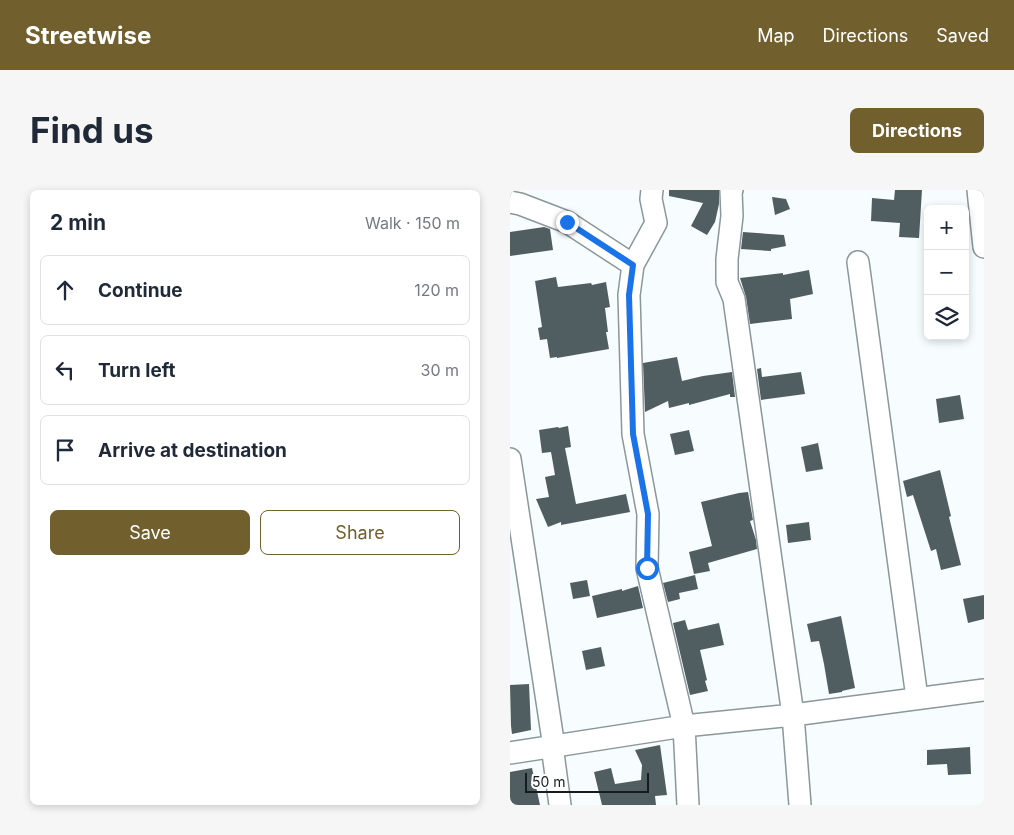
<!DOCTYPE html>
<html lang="en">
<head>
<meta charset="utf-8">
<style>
	:root { --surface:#fff; --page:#f6f6f7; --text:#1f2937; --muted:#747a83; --line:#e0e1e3; --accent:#725f2e }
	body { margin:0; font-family:Inter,sans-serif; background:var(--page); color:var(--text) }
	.controls { position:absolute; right:15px; top:15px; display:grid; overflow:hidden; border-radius:8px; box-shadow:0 2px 8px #0003 }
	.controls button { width:45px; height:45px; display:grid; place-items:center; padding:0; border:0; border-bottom:1px solid var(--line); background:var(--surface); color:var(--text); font:25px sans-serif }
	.scale { position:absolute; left:15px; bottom:12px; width:124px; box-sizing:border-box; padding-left:5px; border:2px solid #161c1d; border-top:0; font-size:14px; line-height:18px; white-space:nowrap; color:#161c1d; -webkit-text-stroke:4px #fff; paint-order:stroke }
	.stop { position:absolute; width:15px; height:15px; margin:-11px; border:4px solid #1a73e8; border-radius:50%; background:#fff }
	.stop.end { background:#1a73e8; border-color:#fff; box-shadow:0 1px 5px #0008 }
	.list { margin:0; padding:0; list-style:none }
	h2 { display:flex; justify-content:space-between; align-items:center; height:65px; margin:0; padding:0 20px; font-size:21px }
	h2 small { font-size:16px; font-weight:400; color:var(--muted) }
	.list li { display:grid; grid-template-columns:32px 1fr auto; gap:15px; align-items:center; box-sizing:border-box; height:70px; margin:0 10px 10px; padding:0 10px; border:1px solid var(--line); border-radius:8px }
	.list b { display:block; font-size:19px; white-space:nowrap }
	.list em { font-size:16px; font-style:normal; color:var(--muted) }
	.actions { display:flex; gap:10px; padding:15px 20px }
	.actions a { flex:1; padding:11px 0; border:1px solid var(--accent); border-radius:8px; text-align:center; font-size:18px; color:var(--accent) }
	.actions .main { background:var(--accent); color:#fff }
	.icon { flex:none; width:28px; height:28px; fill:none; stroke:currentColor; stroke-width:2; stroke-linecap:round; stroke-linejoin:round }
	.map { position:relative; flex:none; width:474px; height:615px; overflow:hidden; border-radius:8px }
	header { display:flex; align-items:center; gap:30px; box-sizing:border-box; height:70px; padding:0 25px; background:var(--accent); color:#fff }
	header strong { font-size:24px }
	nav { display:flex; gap:28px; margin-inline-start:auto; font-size:18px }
	.intro { display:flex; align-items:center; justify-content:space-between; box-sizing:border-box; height:120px; padding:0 30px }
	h1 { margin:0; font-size:35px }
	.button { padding:12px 22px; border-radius:8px; background:var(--accent); color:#fff; font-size:18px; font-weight:700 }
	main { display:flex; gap:30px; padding:0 30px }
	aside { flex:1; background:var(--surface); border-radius:8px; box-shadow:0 2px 8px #0003 }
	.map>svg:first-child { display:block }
	.building { fill:#515e61 }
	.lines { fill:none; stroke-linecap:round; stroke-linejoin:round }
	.minor-casing { stroke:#8a979b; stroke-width:24 }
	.minor { stroke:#fff; stroke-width:21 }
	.route { stroke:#1a73e8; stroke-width:6 }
</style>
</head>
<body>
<header>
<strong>Streetwise</strong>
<nav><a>Map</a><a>Directions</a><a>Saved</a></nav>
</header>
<div class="intro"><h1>Find us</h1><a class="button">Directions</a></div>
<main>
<aside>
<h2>2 min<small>Walk · 150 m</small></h2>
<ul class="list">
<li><svg class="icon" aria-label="ahead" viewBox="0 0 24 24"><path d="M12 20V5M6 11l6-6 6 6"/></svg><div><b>Continue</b></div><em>120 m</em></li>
<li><svg class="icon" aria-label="left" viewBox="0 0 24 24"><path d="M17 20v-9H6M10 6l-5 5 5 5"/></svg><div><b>Turn left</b></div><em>30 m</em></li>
<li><svg class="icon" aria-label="arrive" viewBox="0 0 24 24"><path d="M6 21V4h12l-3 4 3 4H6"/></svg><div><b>Arrive at destination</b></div></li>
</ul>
<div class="actions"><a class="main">Save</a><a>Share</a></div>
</aside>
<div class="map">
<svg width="474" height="615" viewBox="0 0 474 615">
	<rect width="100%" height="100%" fill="#f7fcfe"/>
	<path class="building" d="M 159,0 L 209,0 L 209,14 L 205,32 L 197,45 L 181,36 L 193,13 L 159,6 Z
		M 385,0 L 412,0 L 409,48 L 389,47 L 390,33 L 361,31 L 362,8 L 384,10 Z
		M 262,7 L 276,9 L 280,19 L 265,25 Z
		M 34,37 L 40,39 L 43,60 L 0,66 L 0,42 Z
		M 233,42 L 274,45 L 276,56 L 261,59 L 261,61 L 231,59 Z
		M 299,80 L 303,104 L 280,109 L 282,129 L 240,134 L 236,107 L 230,88 L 273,83 L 273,85 Z
		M 46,87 L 48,97 L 81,93 L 82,95 L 96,92 L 100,117 L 95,118 L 98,142 L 96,142 L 99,159 L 47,168 L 47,167 L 40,168 L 37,149 L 30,150 L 28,138 L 32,137 L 25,91 Z
		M 167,167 L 172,191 L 193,186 L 222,182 L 225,207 L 220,207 L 220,204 L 179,215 L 179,213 L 159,218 L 158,211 L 135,222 L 133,173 Z
		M 251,178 L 252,187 L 291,182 L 295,204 L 251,210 L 247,179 Z
		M 450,205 L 454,229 L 429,233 L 426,209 Z
		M 58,236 L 61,257 L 55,258 L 66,314 L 116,304 L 120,322 L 51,335 L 51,332 L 38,337 L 26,309 L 39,307 L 35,287 L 45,285 L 41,262 L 32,263 L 29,240 L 48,237 L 49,238 Z
		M 179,240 L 184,261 L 165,265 L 160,244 Z
		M 308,253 L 313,279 L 296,282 L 291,257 Z
		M 430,280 L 441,326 L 439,327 L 451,375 L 431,380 L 426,359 L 421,361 L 403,305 L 397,307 L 393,291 Z
		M 238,302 L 243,330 L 240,331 L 246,350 L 247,359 L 198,373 L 200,381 L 184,384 L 179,362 L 202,356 L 191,312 L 229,303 Z
		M 299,332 L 301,350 L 278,353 L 276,335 Z
		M 185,385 L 188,399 L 169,403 L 170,409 L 158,412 L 153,393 Z
		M 77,390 L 80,406 L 63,409 L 60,393 Z
		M 128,396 L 133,418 L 87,428 L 82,406 L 112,399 L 112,401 Z
		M 474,405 L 474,429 L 458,433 L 453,409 Z
		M 331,426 L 345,498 L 332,501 L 332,502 L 319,504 L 314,474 L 309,451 L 301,452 L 297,434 Z
		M 175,430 L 178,440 L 209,433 L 214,455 L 190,460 L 197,490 L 195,491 L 198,501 L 180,505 L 163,433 Z
		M 91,457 L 95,476 L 76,480 L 72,461 Z
		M 19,494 L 21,540 L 2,544 L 1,536 L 0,495 Z
		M 150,555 L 157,605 L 145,606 L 146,615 L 92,615 L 84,582 L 101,578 L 105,594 L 131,590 L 132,575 L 125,560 Z
		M 460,557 L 461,584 L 438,585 L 437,574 L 417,575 L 417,560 Z
		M 22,578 L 30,615 L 0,615 L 0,582 Z"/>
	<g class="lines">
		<g class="minor-casing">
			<path id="minor" d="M 142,0 L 141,9 L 146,33 L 123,75 L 119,105 L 123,244 L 138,324 L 137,378 L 174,536 L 178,615
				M 222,0 L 221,1 L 222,26 L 217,69 L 217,92 L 224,109 L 283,525 L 290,615
				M 468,0 L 474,57
				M 0,12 L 10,14 L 57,32 L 123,75
				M 348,72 L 407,508
				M 0,269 L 44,557 L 43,563 L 50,615
				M 0,563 L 174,536 L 283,525 L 474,500"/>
		</g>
		<use href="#minor" class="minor"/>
	</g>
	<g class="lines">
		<path class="route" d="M 57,32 L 123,75 L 119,105 L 123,244 L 138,324 L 137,378"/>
	</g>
</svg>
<div class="controls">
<button>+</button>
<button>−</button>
<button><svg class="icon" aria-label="layers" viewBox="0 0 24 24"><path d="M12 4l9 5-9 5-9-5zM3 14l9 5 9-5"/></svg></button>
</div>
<div class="scale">50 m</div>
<div class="stop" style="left:137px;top:378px"></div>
<div class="stop end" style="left:57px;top:32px"></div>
</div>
</main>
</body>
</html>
